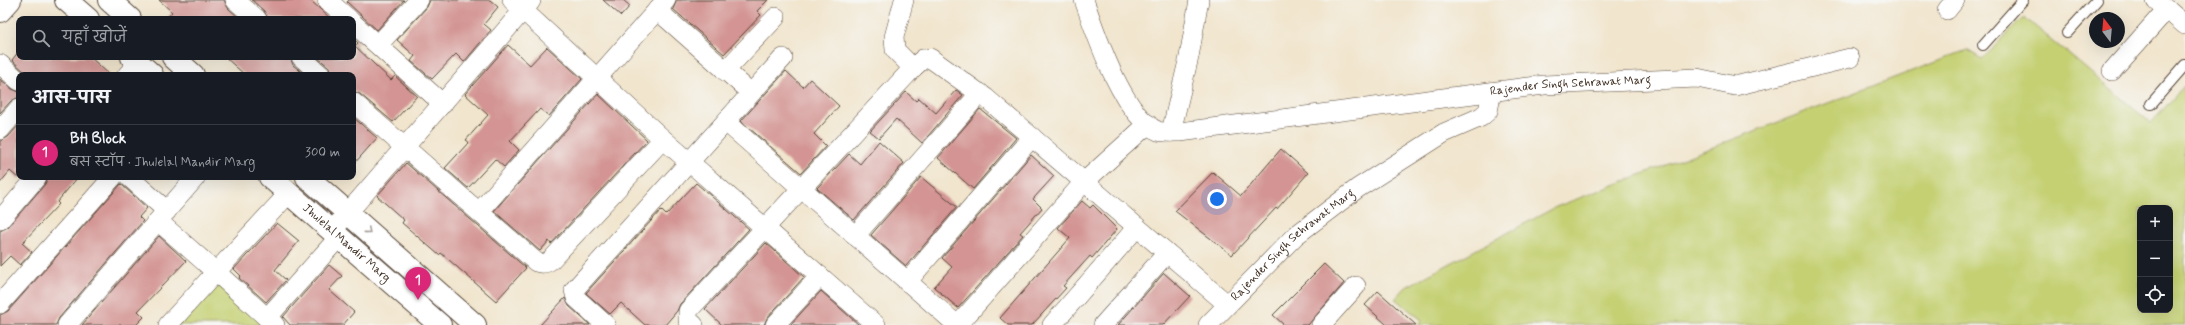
<!DOCTYPE html>
<html lang="hi">
<head>
<meta charset="utf-8">
<style>
	:root { --surface:#171b24; --page:#20242c; --text:#f1f3f6; --muted:#9ea1a6; --line:#363941; --accent:#db2777 }
	body { margin:0; font-family:Mynerve,"Playpen Sans Deva",sans-serif; background:var(--page); color:var(--text) }
	.controls { position:absolute; right:12px; bottom:12px; display:grid; overflow:hidden; border-radius:8px; box-shadow:0 4px 16px #0002 }
	.controls button { width:36px; height:36px; display:grid; place-items:center; padding:0; border:0; border-bottom:1px solid var(--line); background:var(--surface); color:var(--text); font:20px sans-serif }
	.compass { position:absolute; left:2089px; top:12px; width:36px; height:36px; border-radius:50%; background:var(--surface); box-shadow:0 4px 16px #0002; rotate:344deg }
	.you { position:absolute; left:1217px; top:199px; width:14px; height:14px; margin:-10px; border:3px solid #fff; border-radius:50%; background:#1a73e8; box-shadow:0 0 0 6px #1a73e833 }
	.badge { display:grid; place-items:center; width:26px; height:26px; border-radius:50%; background:var(--accent); color:#fff; font-size:13px; font-weight:700 }
	.pin { position:absolute; translate:-50% -33px; filter:drop-shadow(0 1px 2px #0008) }
	.pin::after { content:''; position:absolute; top:21px; width:14px; height:12px; background:inherit; clip-path:polygon(0 0,100% 0,50% 100%) }
	.list { margin:0; padding:0; list-style:none }
	h2 { display:flex; justify-content:space-between; align-items:center; height:52px; margin:0; padding:0 16px; font-size:17px }
	h2 small { font-size:13px; font-weight:400; color:var(--muted) }
	.list li { display:grid; grid-template-columns:26px 1fr auto; gap:12px; align-items:center; box-sizing:border-box; height:56px; padding:0 16px; border-top:1px solid var(--line) }
	.list b { display:block; font-size:15px; white-space:nowrap }
	.list p { margin:0; font-size:13px; white-space:nowrap; color:var(--muted) }
	.list em { font-size:13px; font-style:normal; color:var(--muted) }
	.icon { flex:none; width:22px; height:22px; fill:none; stroke:currentColor; stroke-width:2; stroke-linecap:round; stroke-linejoin:round }
	.map { position:relative; flex:none; width:2185px; height:325px; overflow:hidden }
	.search { position:absolute; background:var(--surface); box-shadow:0 4px 16px #0002; left:16px; top:16px; width:340px; height:44px; display:flex; align-items:center; gap:10px; box-sizing:border-box; padding:0 14px; border-radius:8px; color:var(--muted); font-size:15px }
	.panel { position:absolute; background:var(--surface); box-shadow:0 4px 16px #0002; left:16px; top:72px; width:340px; height:108px; border-radius:8px }
	.map>svg:first-child { display:block }
	.green { fill:#c4d072; stroke:#807d48; fill-rule:evenodd }
	.building { fill:#d39493 }
	.lines { fill:none; stroke-linecap:round; stroke-linejoin:round }
	.service-casing { stroke:#564638; stroke-width:12 }
	.minor-casing { stroke:#564638; stroke-width:20 }
	.tertiary-casing { stroke:#564638; stroke-width:24 }
	.service { stroke:#fff; stroke-width:10 }
	.minor { stroke:#fff; stroke-width:19 }
	.tertiary { stroke:#fff; stroke-width:22 }
	.oneway { stroke:#a79f9a }
	.labels { text-anchor:middle; dominant-baseline:central; stroke-width:3.5; stroke-linejoin:round; paint-order:stroke }
	.street-label { font-size:12px; fill:#3b2a1e; stroke:#f6f6f2 }
</style>
</head>
<body>
<div class="map">
<svg width="2185" height="325" viewBox="0 0 2185 325">
	<rect width="100%" height="100%" fill="#f6f6f2"/>
	<filter id="ink" filterUnits="userSpaceOnUse"><feTurbulence type="fractalNoise" baseFrequency=".025" numOctaves="2"/><feDisplacementMap in="SourceGraphic" scale="8" xChannelSelector="R" yChannelSelector="G"/><feConvolveMatrix kernelMatrix="1 2 1 2 8 2 1 2 1" color-interpolation-filters="sRGB"/></filter>
	<filter id="wash" filterUnits="userSpaceOnUse"><feTurbulence type="fractalNoise" baseFrequency=".012" numOctaves="4" result="noise"/><feDisplacementMap in="SourceGraphic" scale="16" xChannelSelector="R" yChannelSelector="G"/><feGaussianBlur stdDeviation="0.9" result="paint"/><feColorMatrix in="noise" values="0 0 0 0 0 0 0 0 0 0 0 0 0 0 0 0 0 1.4 0 .05"/><feComposite in="paint" operator="in"/></filter>
	<g filter="url(#wash)">
		<rect width="100%" height="100%" fill="#f1e5cd"/>
		<path class="green" d="M 2024,17 L 2151,123 L 2185,85 L 2185,325 L 1418,325 L 1422,320 L 1395,299 L 1406,287 L 1556,207 L 1967,50 L 1982,59 ZM 2140,208 L 2170,208 L 2170,310 L 2140,310 Z
			M 218,281 L 268,325 L 178,325 Z"/>
		<g id="blocks">
			<path class="building" d="M 159,0 L 224,0 L 228,8 L 240,19 L 166,19 L 172,12 Z
				M 252,0 L 310,0 L 331,19 L 268,19 L 264,11 Z
				M 349,0 L 404,0 L 377,30 L 347,2 Z
				M 430,0 L 490,0 L 498,7 L 484,24 L 491,30 L 464,62 L 456,54 L 432,79 L 411,61 L 415,56 L 397,40 L 427,7 Z
				M 603,0 L 623,0 L 630,6 L 621,16 Z
				M 677,0 L 768,0 L 757,11 L 761,15 L 724,54 L 673,9 Z
				M 353,38 L 358,43 L 355,46 L 391,80 L 395,76 L 417,96 L 393,122 L 360,94 L 353,91 L 353,75 L 332,75 L 329,67 L 317,57 L 353,57 Z
				M 508,45 L 530,65 L 547,47 L 582,79 L 549,116 L 540,109 L 510,141 L 519,150 L 504,167 L 495,159 L 468,188 L 445,168 L 469,142 L 466,140 L 488,115 L 465,94 Z
				M 19,51 L 19,57 L 90,57 L 110,75 L 28,75 L 12,60 Z
				M 225,57 L 290,57 L 293,65 L 305,75 L 245,75 Z
				M 786,71 L 803,87 L 810,79 L 839,106 L 814,134 L 826,146 L 801,173 L 741,121 Z
				M 0,79 L 12,89 L 19,92 L 19,97 L 11,101 L 0,113 Z
				M 956,90 L 963,95 L 922,143 L 896,119 L 879,138 L 870,131 L 906,92 L 916,101 L 919,98 L 936,113 Z
				M 598,94 L 647,140 L 551,244 L 549,241 L 540,251 L 494,211 Z
				M 980,109 L 1016,138 L 973,189 L 938,158 Z
				M 353,117 L 377,138 L 353,165 Z
				M 19,125 L 19,179 L 10,171 L 0,183 L 0,141 L 8,137 Z
				M 879,141 L 904,163 L 854,220 L 817,188 L 849,154 L 860,164 Z
				M 1281,149 L 1308,173 L 1277,209 L 1276,208 L 1232,255 L 1175,211 L 1213,172 L 1241,196 Z
				M 1031,155 L 1054,176 L 1033,199 L 1042,208 L 1020,233 L 1023,235 L 958,308 L 934,287 L 952,267 L 942,258 Z
				M 406,163 L 526,268 L 496,301 L 441,253 L 439,255 L 417,236 L 402,223 L 404,220 L 377,196 Z
				M 48,177 L 78,177 L 57,202 L 59,204 L 22,243 L 32,252 L 20,265 L 10,256 L 0,266 L 0,231 L 8,227 L 45,184 Z
				M 921,177 L 957,207 L 906,266 L 871,235 Z
				M 696,183 L 749,229 L 680,304 L 677,311 L 665,325 L 645,325 L 621,303 L 610,314 L 586,293 L 661,210 L 666,215 Z
				M 121,184 L 147,208 L 139,217 L 143,221 L 59,318 L 56,325 L 0,325 L 0,315 L 8,311 Z
				M 1082,201 L 1090,208 L 1093,205 L 1117,229 L 1092,258 L 1090,256 L 1063,286 L 1066,288 L 1032,325 L 1008,325 L 1000,318 L 1070,238 L 1058,228 Z
				M 277,223 L 299,241 L 275,270 L 286,280 L 266,302 L 239,278 L 241,276 L 234,269 Z
				M 159,236 L 186,261 L 138,311 L 144,317 L 136,325 L 82,325 Z
				M 766,243 L 804,277 L 767,318 L 764,325 L 722,325 L 705,309 Z
				M 1324,264 L 1344,283 L 1308,325 L 1284,325 L 1273,315 Z
				M 329,265 L 342,276 L 329,290 L 354,312 L 343,325 L 290,325 L 283,317 Z
				M 1164,273 L 1190,296 L 1163,325 L 1118,325 Z
				M 821,291 L 859,325 L 790,325 Z
				M 1378,291 L 1416,325 L 1387,325 L 1365,305 Z
				M 565,298 L 569,306 L 590,325 L 540,325 Z"/>
		</g>
	</g>
	<g filter="url(#ink)">
		<use href="#blocks" fill-opacity="0" stroke="#564638" stroke-width="1"/>
		<g class="lines">
			<g class="service-casing">
				<path id="service" d="M 2067,33 L 2097,0
					M 1983,45 L 2023,0
					M 2151,104 L 2185,65"/>
			</g>
			<g class="minor-casing">
				<g id="minor">
					<path d="M 235,0 L 257,19"/>
					<path d="M 327,0 L 349,19"/>
					<path d="M 512,0 L 663,139 L 876,325"/>
					<path d="M 904,0 L 894,37 L 895,50 L 913,68"/>
					<path id="s1" d="M 1084,0 C 1096,34 1123,117 1158,131 C 1164,133 1173,132 1180,132 L 1544,85 L 1697,78 L 1735,86 L 1850,58"/>
					<path d="M 2156,0 L 2185,25"/>
					<path d="M 657,10 L 751,93"/>
					<path d="M 1947,10 L 1955,0"/>
					<path d="M 353,23 L 443,104"/>
					<path d="M 378,45 L 419,0"/>
					<path d="M 301,57 L 321,75"/>
					<path d="M 0,64 L 19,81"/>
					<path d="M 725,71 L 776,17"/>
					<path d="M 2112,71 L 2167,9"/>
					<path d="M 127,75 L 138,63"/>
					<path d="M 353,102 L 536,262 C 542,264 546,264 551,260 L 663,139"/>
					<path d="M 726,122 L 957,325"/>
					<path d="M 0,130 L 19,108"/>
					<path d="M 1171,132 L 1189,57 L 1199,0"/>
					<path d="M 129,177 L 167,211"/>
					<path d="M 479,212 L 666,0"/>
					<path d="M 0,220 L 37,177"/>
					<path d="M 158,221 L 216,272 L 289,193"/>
					<path d="M 332,231 L 531,1"/>
					<path d="M 855,236 L 980,93"/>
					<path d="M 907,282 L 1032,137"/>
					<path d="M 0,304 L 113,177"/>
					<path d="M 267,318 L 339,237"/>
					<path d="M 67,325 L 196,177"/>
					<path d="M 168,325 L 216,272 L 275,325"/>
					<path d="M 606,325 L 576,298 L 574,290 L 783,58"/>
					<path d="M 694,325 L 688,320 L 688,311 L 913,68 L 923,59 L 930,58 L 986,98 L 1227,304"/>
					<path d="M 775,325 L 820,276"/>
					<path d="M 958,325 L 1084,182 L 1148,124"/>
					<path d="M 1052,325 L 1137,227"/>
					<path d="M 1103,325 L 1167,253"/>
					<path id="s2" d="M 1208,325 L 1295,236 L 1358,188 L 1444,133 L 1481,117 L 1488,111 L 1492,92"/>
					<path d="M 1321,325 L 1356,286"/>
				</g>
			</g>
			<g class="tertiary-casing">
				<g id="tertiary">
					<path d="M 66,0 L 88,19"/>
					<path d="M 109,0 L 130,19"/>
					<path d="M 0,11 L 10,0"/>
					<path d="M 132,57 L 152,75"/>
					<path d="M 173,57 L 193,75"/>
					<path id="s3" d="M 270,177 L 440,325"/>
					<path d="M 307,177 L 475,325"/>
				</g>
			</g>
			<use href="#service" class="service"/>
			<use href="#minor" class="minor"/>
			<use href="#tertiary" class="tertiary"/>
		</g>
		<defs><path id="oneway-chevron" d="M-2-3.5L2.5 0L-2 3.5" fill="none" stroke-width="1.6" stroke-linecap="round" stroke-linejoin="round"/></defs>
		<use class="oneway" href="#oneway-chevron" transform="translate(368 231) rotate(41)"/>
	</g>
	<g class="labels">
		<g class="street-label">
			<text stroke="none"><textPath href="#s1" startOffset="569">Rajender Singh Sehrawat Marg</textPath></text>
			<text stroke="none"><textPath href="#s3" startOffset="101">Jhulelal Mandir Marg</textPath></text>
			<text stroke="none"><textPath href="#s2" startOffset="117">Rajender Singh Sehrawat Marg</textPath></text>
		</g>
	</g>
</svg>
<div class="controls">
<button>+</button>
<button>−</button>
<button><svg class="icon" aria-label="locate" viewBox="0 0 24 24"><circle cx="12" cy="12" r="6"/><path d="M12 2v4M12 18v4M2 12h4M18 12h4"/></svg></button>
</div>
<svg class="compass" viewBox="-18 -18 36 36"><path d="M0-13l5 13h-10z" fill="#e53935"/><path d="M0 13l5-13h-10z" fill="#9ea1a6"/></svg>
<div class="you"></div>
<div class="pin badge" style="left:418px;top:300px">1</div>
<div class="search"><svg class="icon" aria-label="search" viewBox="0 0 24 24"><circle cx="10" cy="10" r="6"/><path d="M15 15l6 6"/></svg>यहाँ खोजें</div>
<section class="panel">
<h2>आस-पास<small></small></h2>
<ul class="list">
<li><span class="badge">1</span><div><b>BH Block</b><p>बस स्टॉप · Jhulelal Mandir Marg</p></div><em>300 m</em></li>
</ul>
</section>
</div>
</body>
</html>
